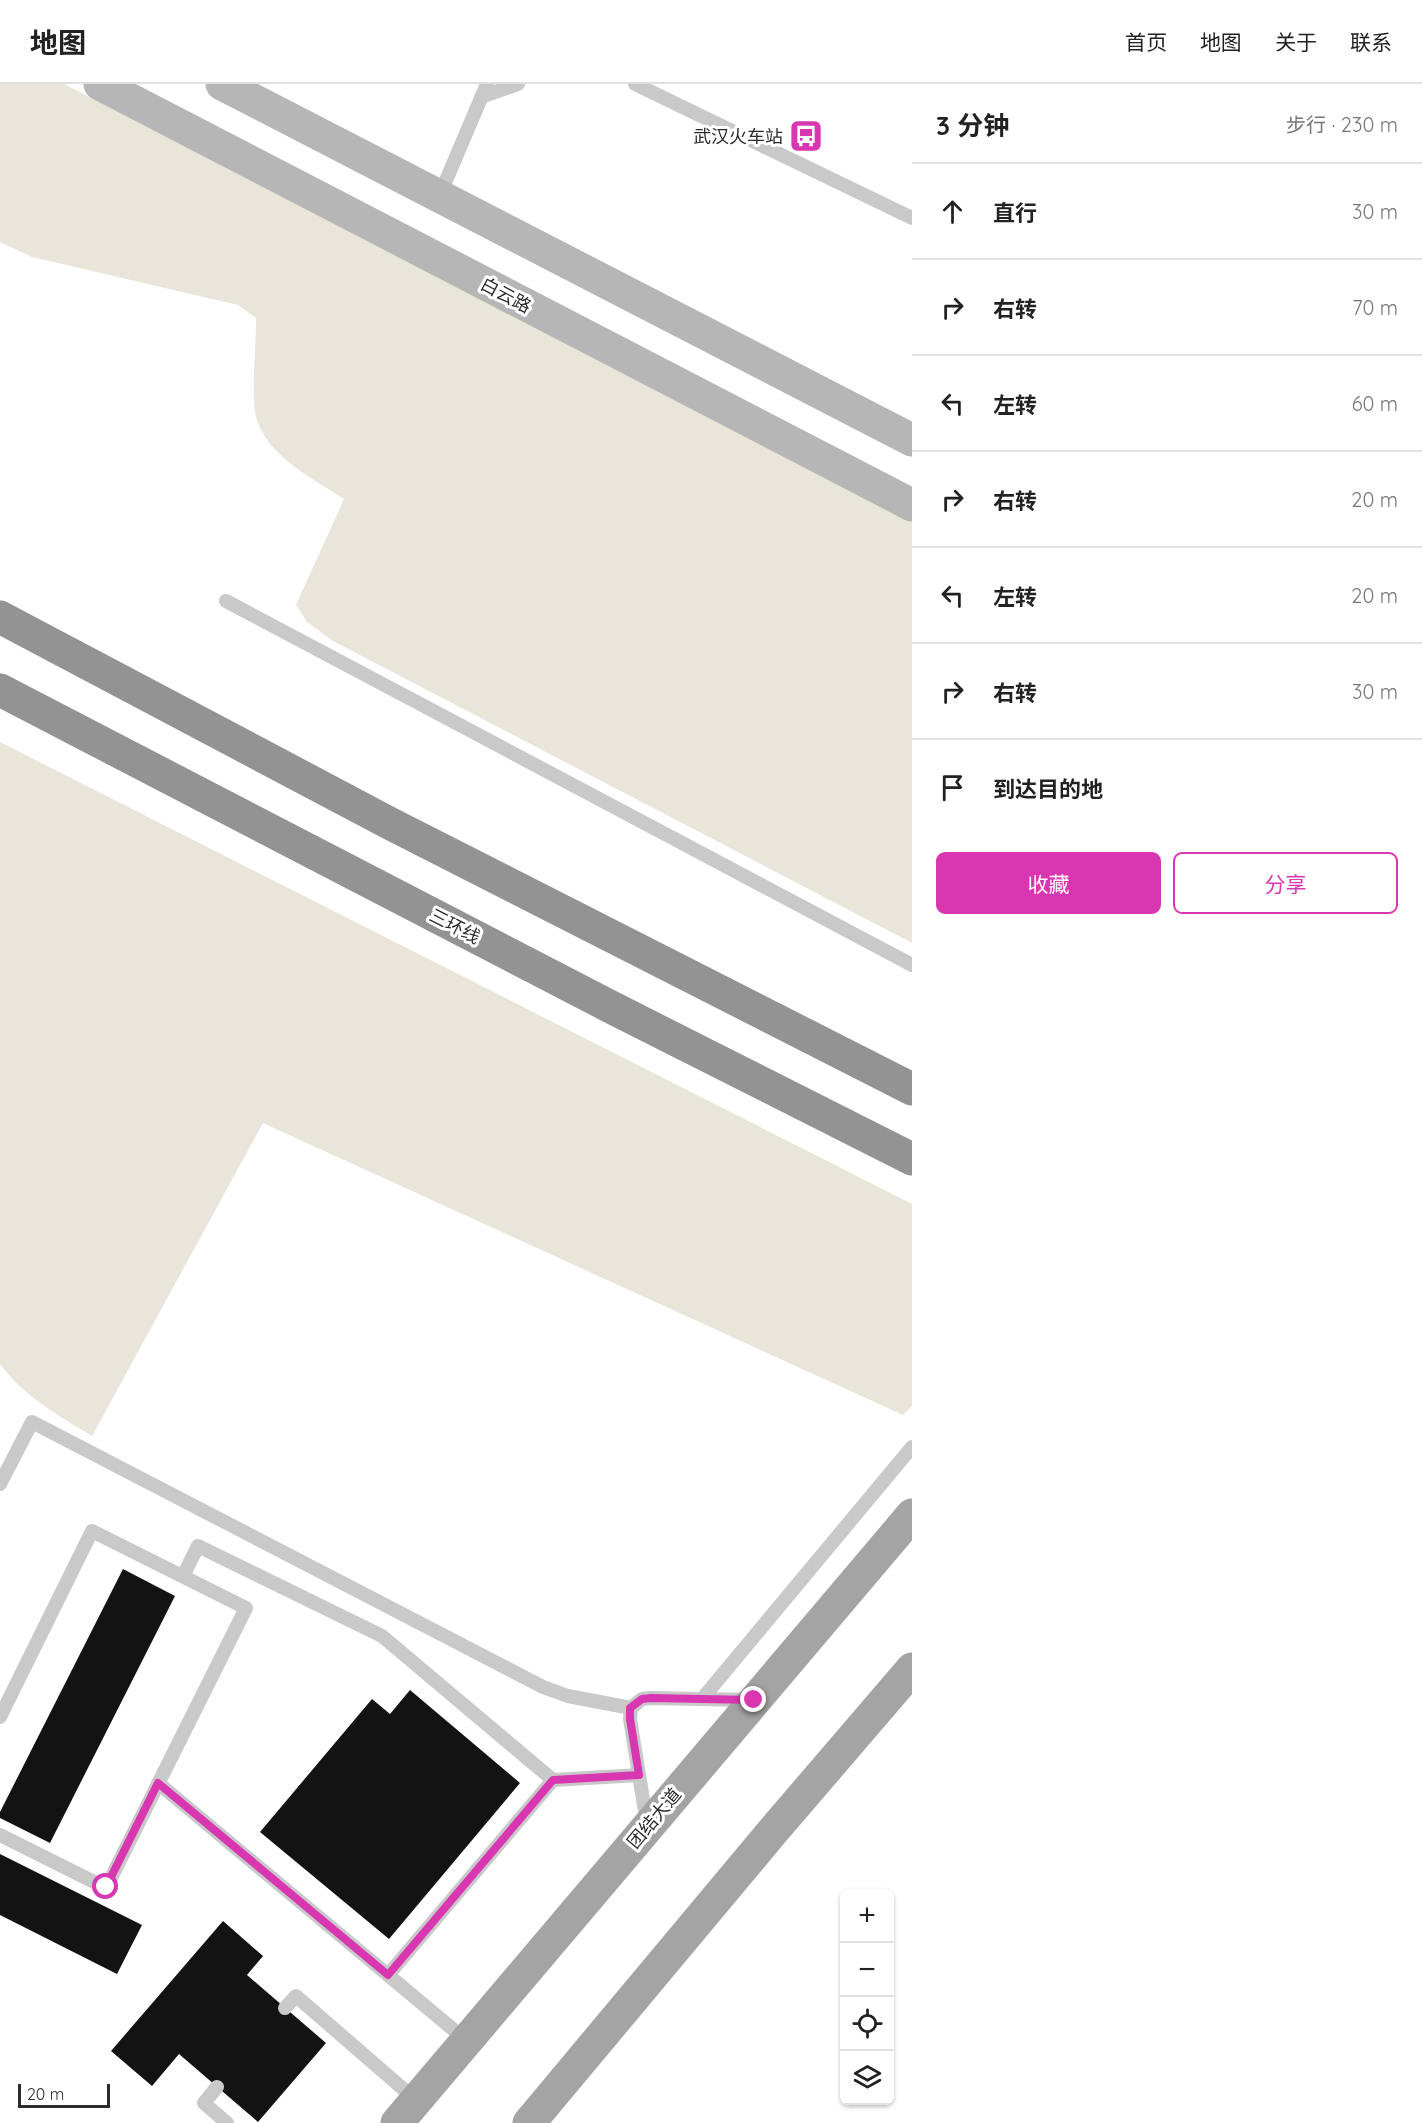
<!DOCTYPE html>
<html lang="zh">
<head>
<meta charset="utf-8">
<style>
	:root { --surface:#fff; --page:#f2f2f2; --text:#222; --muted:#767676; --line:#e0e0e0; --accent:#d937b1 }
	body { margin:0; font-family:Quicksand,"Noto Sans SC",sans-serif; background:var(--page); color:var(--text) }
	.controls { position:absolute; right:18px; bottom:18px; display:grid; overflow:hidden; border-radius:9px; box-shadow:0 2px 4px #0004 }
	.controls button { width:54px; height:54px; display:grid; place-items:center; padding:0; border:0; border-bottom:2px solid var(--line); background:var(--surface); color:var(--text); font:30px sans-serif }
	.scale { position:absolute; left:18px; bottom:15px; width:92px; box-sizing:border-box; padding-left:6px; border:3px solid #2c2c2c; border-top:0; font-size:16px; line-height:21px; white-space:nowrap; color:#2c2c2c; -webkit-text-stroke:4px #fff; paint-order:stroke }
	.stop { position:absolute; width:18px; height:18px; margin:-14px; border:4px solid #d937b1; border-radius:50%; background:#fff }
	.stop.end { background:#d937b1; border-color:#fff; box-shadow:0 2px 6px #0008 }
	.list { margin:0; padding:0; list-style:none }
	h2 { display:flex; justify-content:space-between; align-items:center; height:78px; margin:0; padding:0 24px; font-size:26px }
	h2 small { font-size:20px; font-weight:400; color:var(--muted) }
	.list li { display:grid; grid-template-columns:39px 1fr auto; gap:18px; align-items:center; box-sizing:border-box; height:96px; padding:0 24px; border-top:2px solid var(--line) }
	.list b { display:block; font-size:22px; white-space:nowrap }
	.list em { font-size:20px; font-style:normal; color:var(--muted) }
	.actions { display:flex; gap:12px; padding:18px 24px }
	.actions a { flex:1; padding:14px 0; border:2px solid var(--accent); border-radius:9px; text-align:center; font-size:21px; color:var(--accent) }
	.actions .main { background:var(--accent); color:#fff }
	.icon { flex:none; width:33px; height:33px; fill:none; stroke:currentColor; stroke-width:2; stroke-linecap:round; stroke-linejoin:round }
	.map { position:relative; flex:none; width:912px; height:2039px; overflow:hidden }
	header { display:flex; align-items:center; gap:36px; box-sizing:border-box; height:84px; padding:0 30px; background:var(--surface); border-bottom:2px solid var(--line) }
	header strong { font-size:28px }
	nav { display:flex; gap:33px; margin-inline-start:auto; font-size:21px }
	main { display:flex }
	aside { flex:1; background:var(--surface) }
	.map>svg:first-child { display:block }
	.green { fill:#e9e5da }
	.building { fill:#131313 }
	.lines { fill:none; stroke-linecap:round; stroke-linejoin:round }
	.lane { stroke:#c9c9c9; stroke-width:14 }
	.secondary { stroke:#b6b6b6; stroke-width:33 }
	.primary { stroke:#a4a4a4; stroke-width:33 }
	.highway-bridge { stroke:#939393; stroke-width:33 }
	.route { stroke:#d937b1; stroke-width:8 }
	.labels { text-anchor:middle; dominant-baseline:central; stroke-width:6; stroke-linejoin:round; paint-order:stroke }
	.poi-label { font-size:18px; fill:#2c2c2c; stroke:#fff; text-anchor:end }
	.street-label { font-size:18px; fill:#2c2c2c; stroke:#fff }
</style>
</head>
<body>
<header>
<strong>地图</strong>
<nav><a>首页</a><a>地图</a><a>关于</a><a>联系</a></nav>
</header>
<main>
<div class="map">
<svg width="912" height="2039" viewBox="0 0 912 2039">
	<rect width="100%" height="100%" fill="#fff"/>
	<path class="green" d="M 0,0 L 64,0 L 912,434 L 912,859 L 333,557 L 307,538 L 296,521 L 344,415 C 308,391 255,367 254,317 C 253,290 256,262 256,234 L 238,221 L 32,173 L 0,158 Z
		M 0,658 L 912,1120 L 912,1322 L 903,1331 L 263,1039 L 92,1352 C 59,1332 23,1312 0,1280 Z"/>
	<path class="building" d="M 123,1485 L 175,1512 L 50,1759 L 0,1734 L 0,1728 Z
		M 410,1606 L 520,1699 L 389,1855 L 260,1748 L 372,1615 L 390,1630 Z
		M 0,1770 L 142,1841 L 117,1890 L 0,1831 Z
		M 223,1837 L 263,1872 L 247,1891 L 326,1959 L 258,2038 L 179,1970 L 152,2002 L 111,1967 Z"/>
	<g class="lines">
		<path class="lane" d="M 635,0 L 912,134
			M 481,13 L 518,0
			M 439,113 L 487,0
			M 226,517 L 912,881
			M 0,1400 L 32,1338 L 543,1603 L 568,1612 L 631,1624
			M 183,1492 L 198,1462 L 382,1552 L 553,1696
			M 702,1615 L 912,1363
			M 0,1633 L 92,1447 L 246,1524 L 106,1804 L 0,1751
			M 158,1699 L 467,1957
			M 647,1740 L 630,1635 L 631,1624 L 642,1615 L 651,1614 L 751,1616
			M 388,1891 L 553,1696 L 639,1691
			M 285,1924 L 296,1912 L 416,2016
			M 217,2003 L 204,2019 L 227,2039"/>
		<path class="secondary" d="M 100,0 L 912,421
			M 222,0 L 912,356"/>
		<path class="primary" d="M 397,2039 L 912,1431
			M 529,2039 L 773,1747 L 912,1585"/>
		<path class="highway-bridge" d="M 0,533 L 391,740 L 912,1005
			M 0,606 L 607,921 L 912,1075"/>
	</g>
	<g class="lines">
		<path class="route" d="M 106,1803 L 158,1699 L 388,1891 L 553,1696 L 639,1691 L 630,1635 L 630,1624 L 642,1615 L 651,1614 L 754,1616"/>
	</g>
	<defs>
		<g id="bus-square" transform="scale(1.725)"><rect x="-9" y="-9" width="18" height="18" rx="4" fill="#d937b1" stroke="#fff"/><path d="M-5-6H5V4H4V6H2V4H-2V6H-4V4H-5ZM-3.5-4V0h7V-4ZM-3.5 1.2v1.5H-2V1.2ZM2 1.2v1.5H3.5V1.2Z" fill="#fff"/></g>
	</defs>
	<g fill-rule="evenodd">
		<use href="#bus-square" x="806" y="52"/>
	</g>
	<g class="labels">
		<g class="poi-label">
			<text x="783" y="52">武汉火车站</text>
		</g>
		<g class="street-label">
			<text transform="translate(506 211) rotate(28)">白云路</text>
			<text transform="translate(455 842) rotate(27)">三环线</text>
			<text transform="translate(654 1734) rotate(-50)">团结大道</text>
		</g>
	</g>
</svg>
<div class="controls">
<button>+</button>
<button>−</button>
<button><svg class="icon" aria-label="locate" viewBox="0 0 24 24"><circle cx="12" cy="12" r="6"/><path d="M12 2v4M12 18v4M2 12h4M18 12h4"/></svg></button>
<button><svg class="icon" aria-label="layers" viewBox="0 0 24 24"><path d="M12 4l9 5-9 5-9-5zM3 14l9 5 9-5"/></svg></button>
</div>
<div class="scale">20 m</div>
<div class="stop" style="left:106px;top:1803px"></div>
<div class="stop end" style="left:754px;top:1616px"></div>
</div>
<aside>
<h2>3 分钟<small>步行 · 230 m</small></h2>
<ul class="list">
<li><svg class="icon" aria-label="ahead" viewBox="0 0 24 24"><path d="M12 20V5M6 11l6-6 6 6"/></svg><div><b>直行</b></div><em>30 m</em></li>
<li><svg class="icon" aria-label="right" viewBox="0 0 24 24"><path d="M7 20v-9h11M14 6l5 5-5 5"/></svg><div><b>右转</b></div><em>70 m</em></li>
<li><svg class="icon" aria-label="left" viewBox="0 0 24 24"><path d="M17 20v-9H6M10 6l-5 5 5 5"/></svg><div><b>左转</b></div><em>60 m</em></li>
<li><svg class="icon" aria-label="right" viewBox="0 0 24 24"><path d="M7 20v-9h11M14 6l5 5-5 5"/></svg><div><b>右转</b></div><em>20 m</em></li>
<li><svg class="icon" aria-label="left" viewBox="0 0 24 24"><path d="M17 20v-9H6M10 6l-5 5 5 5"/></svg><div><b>左转</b></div><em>20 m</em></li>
<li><svg class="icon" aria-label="right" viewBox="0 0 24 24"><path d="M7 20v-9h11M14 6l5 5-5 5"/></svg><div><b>右转</b></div><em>30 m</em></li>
<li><svg class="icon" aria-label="arrive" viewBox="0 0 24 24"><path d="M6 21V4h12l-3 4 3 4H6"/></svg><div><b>到达目的地</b></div></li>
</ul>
<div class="actions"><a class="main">收藏</a><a>分享</a></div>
</aside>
</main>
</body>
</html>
